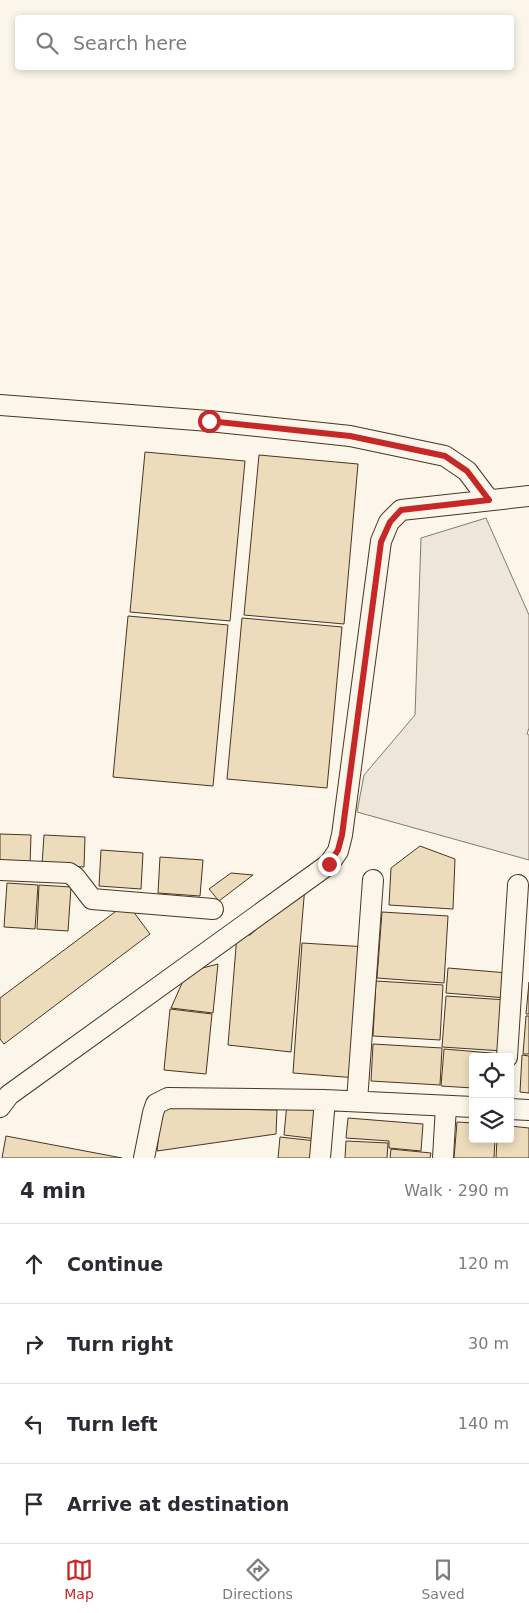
<!DOCTYPE html>
<html lang="en">
<head>
<meta charset="utf-8">
<style>
	:root { --surface:#fff; --page:#f7f7f7; --text:#2b2b33; --muted:#7c7c81; --line:#e1e1e2; --accent:#c62828 }
	body { margin:0; font-family:"DejaVu Sans",sans-serif; background:var(--page); color:var(--text) }
	.controls { position:absolute; right:15px; bottom:15px; display:grid; overflow:hidden; border-radius:5px; box-shadow:0 2px 8px #0003 }
	.controls button { width:45px; height:45px; display:grid; place-items:center; padding:0; border:0; border-bottom:1px solid var(--line); background:var(--surface); color:var(--text); font:25px sans-serif }
	.stop { position:absolute; width:15px; height:15px; margin:-11px; border:4px solid #c62828; border-radius:50%; background:#fff }
	.stop.end { background:#c62828; border-color:#fff; box-shadow:0 1px 5px #0008 }
	.list { margin:0; padding:0; list-style:none }
	h2 { display:flex; justify-content:space-between; align-items:center; height:65px; margin:0; padding:0 20px; font-size:21px }
	h2 small { font-size:16px; font-weight:400; color:var(--muted) }
	.list li { display:grid; grid-template-columns:32px 1fr auto; gap:15px; align-items:center; box-sizing:border-box; height:80px; padding:0 20px; border-top:1px solid var(--line) }
	.list b { display:block; font-size:19px; white-space:nowrap }
	.list em { font-size:16px; font-style:normal; color:var(--muted) }
	.icon { flex:none; width:28px; height:28px; fill:none; stroke:currentColor; stroke-width:2; stroke-linecap:round; stroke-linejoin:round }
	.map { position:relative; flex:none; width:529px; height:1158px; overflow:hidden }
	.search { position:absolute; background:var(--surface); box-shadow:0 2px 8px #0003; left:15px; right:15px; top:15px; height:55px; display:flex; align-items:center; gap:12px; box-sizing:border-box; padding:0 18px; border-radius:5px; color:var(--muted); font-size:19px }
	.sheet { height:385px; background:var(--surface) }
	nav { display:flex; justify-content:space-around; align-items:center; box-sizing:border-box; height:70px; border-top:1px solid var(--line); background:var(--surface); font-size:14px; color:var(--muted) }
	nav a { display:grid; justify-items:center; gap:2px }
	nav .on { color:var(--accent) }
	.map>svg:first-child { display:block }
	.green { fill:#ede6d9; stroke:#887966 }
	.building { fill:#ecdcbc; stroke:#4a3520 }
	.lines { fill:none; stroke-linecap:round; stroke-linejoin:round }
	.minor-casing { stroke:#4a3520; stroke-width:22 }
	.minor { stroke:#fbf6e9; stroke-width:20 }
	.route { stroke:#c62828; stroke-width:6 }
</style>
</head>
<body>
<div class="map">
<svg width="529" height="1158" viewBox="0 0 529 1158">
	<rect width="100%" height="100%" fill="#fbf6e9"/>
	<path class="green" d="M 486,518 L 529,615 L 529,728 L 527,734 L 529,735 L 529,860 L 357,812 L 364,775 L 415,715 L 421,538 Z"/>
	<path class="building" d="M 145,452 L 245,461 L 230,621 L 130,612 Z
		M 259,455 L 358,464 L 344,624 L 244,615 Z
		M 128,616 L 228,625 L 213,786 L 113,777 Z
		M 242,618 L 342,627 L 327,788 L 227,779 Z
		M 0,834 L 31,835 L 30,865 L 0,864 Z
		M 44,835 L 85,837 L 84,867 L 42,865 Z
		M 420,846 L 455,859 L 453,909 L 389,905 L 391,868 Z
		M 101,850 L 143,853 L 141,889 L 99,886 Z
		M 160,857 L 203,860 L 200,896 L 158,893 Z
		M 231,873 L 253,875 L 219,901 L 209,889 Z
		M 7,883 L 38,885 L 35,929 L 4,927 Z
		M 39,885 L 71,887 L 68,931 L 37,929 Z
		M 305,886 L 291,1052 L 228,1045 L 237,935 L 250,935 Z
		M 127,903 L 150,934 L 4,1044 L 0,1039 L 0,998 Z
		M 382,912 L 448,916 L 444,983 L 377,978 Z
		M 302,943 L 367,947 L 357,1078 L 293,1073 Z
		M 218,964 L 213,1013 L 171,1008 L 187,972 Z
		M 448,968 L 508,973 L 506,998 L 446,993 Z
		M 376,981 L 443,985 L 440,1040 L 373,1036 Z
		M 529,982 L 529,1014 L 526,1014 Z
		M 446,996 L 507,1000 L 503,1051 L 442,1047 Z
		M 170,1009 L 212,1014 L 206,1074 L 164,1070 Z
		M 526,1016 L 529,1016 L 529,1054 L 523,1054 Z
		M 373,1044 L 442,1048 L 440,1085 L 371,1081 Z
		M 444,1049 L 503,1054 L 503,1057 L 473,1057 L 473,1088 L 441,1086 Z
		M 522,1055 L 529,1056 L 529,1093 L 520,1092 Z
		M 287,1103 L 321,1106 L 317,1139 L 284,1135 Z
		M 162,1108 L 277,1110 L 276,1134 L 157,1151 Z
		M 348,1118 L 423,1124 L 421,1151 L 389,1148 L 389,1141 L 346,1138 Z
		M 457,1122 L 473,1123 L 473,1139 L 495,1139 L 494,1158 L 454,1158 Z
		M 510,1126 L 529,1128 L 529,1158 L 496,1158 L 497,1139 L 510,1139 Z
		M 6,1136 L 122,1158 L 2,1158 Z
		M 280,1137 L 316,1141 L 314,1158 L 278,1158 Z
		M 346,1141 L 388,1143 L 387,1158 L 345,1158 Z
		M 391,1149 L 431,1153 L 430,1158 L 390,1158 Z"/>
	<g class="lines">
		<g class="minor-casing">
			<path id="minor" d="M 0,405 L 209,421 L 350,436 L 445,456 L 467,471 L 489,500
				M 0,870 L 69,873 L 75,877 L 92,899 L 213,909
				M 507,1057 L 518,885
				M 357,1101 L 373,880
				M 0,1107 L 9,1095 L 329,864 L 338,851 L 342,835 L 381,541 L 389,522 L 401,510 L 529,496
				M 510,1109 L 529,1110
				M 144,1158 L 153,1113 L 156,1104 L 168,1098 L 325,1100 L 473,1107
				M 320,1158 L 325,1100
				M 443,1158 L 446,1106"/>
		</g>
		<use href="#minor" class="minor"/>
	</g>
	<g class="lines">
		<path class="route" d="M 209,421 L 350,436 L 445,456 L 467,471 L 489,500 L 401,510 L 390,522 L 381,542 L 342,835 L 338,850 L 329,864"/>
	</g>
</svg>
<div class="controls">
<button><svg class="icon" aria-label="locate" viewBox="0 0 24 24"><circle cx="12" cy="12" r="6"/><path d="M12 2v4M12 18v4M2 12h4M18 12h4"/></svg></button>
<button><svg class="icon" aria-label="layers" viewBox="0 0 24 24"><path d="M12 4l9 5-9 5-9-5zM3 14l9 5 9-5"/></svg></button>
</div>
<div class="stop" style="left:209px;top:421px"></div>
<div class="stop end" style="left:329px;top:864px"></div>
<div class="search"><svg class="icon" aria-label="search" viewBox="0 0 24 24"><circle cx="10" cy="10" r="6"/><path d="M15 15l6 6"/></svg>Search here</div>
</div>
<section class="sheet">
<h2>4 min<small>Walk · 290 m</small></h2>
<ul class="list">
<li><svg class="icon" aria-label="ahead" viewBox="0 0 24 24"><path d="M12 20V5M6 11l6-6 6 6"/></svg><div><b>Continue</b></div><em>120 m</em></li>
<li><svg class="icon" aria-label="right" viewBox="0 0 24 24"><path d="M7 20v-9h11M14 6l5 5-5 5"/></svg><div><b>Turn right</b></div><em>30 m</em></li>
<li><svg class="icon" aria-label="left" viewBox="0 0 24 24"><path d="M17 20v-9H6M10 6l-5 5 5 5"/></svg><div><b>Turn left</b></div><em>140 m</em></li>
<li><svg class="icon" aria-label="arrive" viewBox="0 0 24 24"><path d="M6 21V4h12l-3 4 3 4H6"/></svg><div><b>Arrive at destination</b></div></li>
</ul>
</section>
<nav>
<a class="on"><svg class="icon" aria-label="map" viewBox="0 0 24 24"><path d="M3 6l6-2 6 2 6-2v14l-6 2-6-2-6 2zM9 4v14M15 6v14"/></svg>Map</a>
<a><svg class="icon" aria-label="directions" viewBox="0 0 24 24"><path d="M12 3l9 9-9 9-9-9zM9 14v-3h6M13 9l2 2-2 2"/></svg>Directions</a>
<a><svg class="icon" aria-label="saved" viewBox="0 0 24 24"><path d="M7 4h10v16l-5-4-5 4z"/></svg>Saved</a>
</nav>
</body>
</html>
